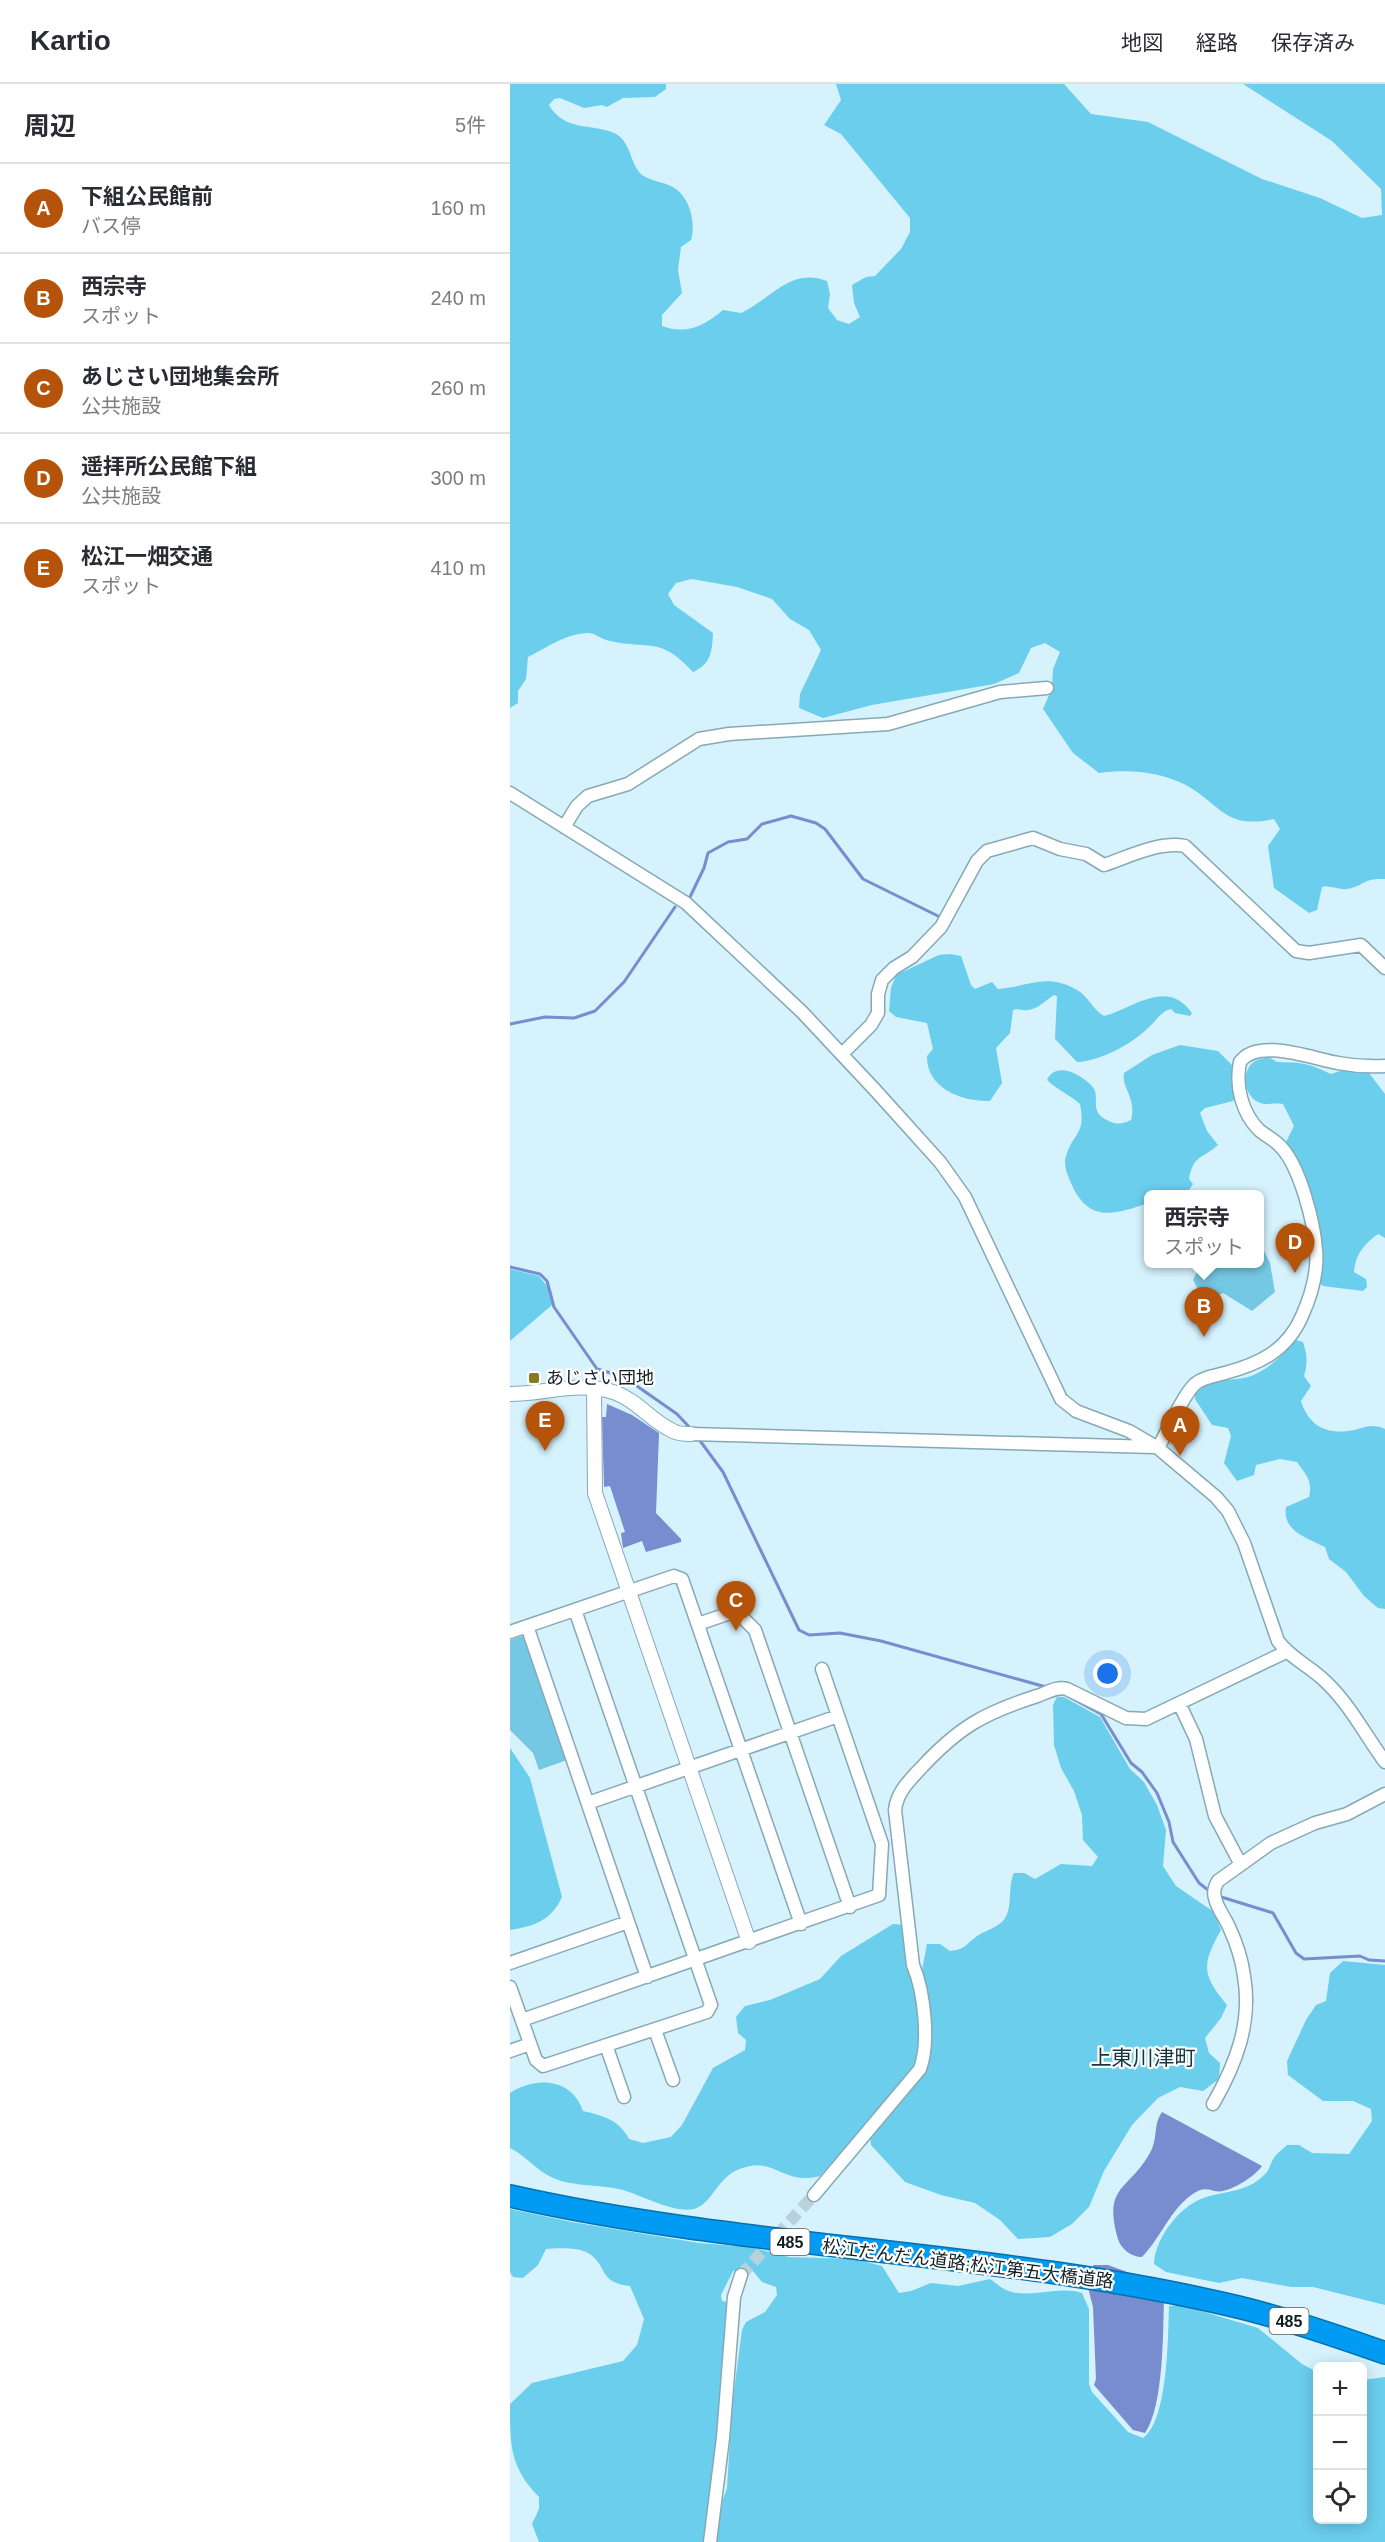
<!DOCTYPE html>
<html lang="ja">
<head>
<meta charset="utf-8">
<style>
	:root { --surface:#fff; --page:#f7f7f7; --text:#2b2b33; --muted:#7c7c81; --line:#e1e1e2; --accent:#b45309 }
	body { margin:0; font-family:Arial,"Noto Sans JP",sans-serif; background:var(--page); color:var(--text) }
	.controls { position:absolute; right:18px; bottom:18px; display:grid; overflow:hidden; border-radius:9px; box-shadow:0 3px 15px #0003 }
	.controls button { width:54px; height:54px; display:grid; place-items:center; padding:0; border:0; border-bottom:2px solid var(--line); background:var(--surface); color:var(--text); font:30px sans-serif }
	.you { position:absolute; left:598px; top:1590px; width:21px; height:21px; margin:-15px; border:4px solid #fff; border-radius:50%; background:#1a73e8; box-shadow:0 0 0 9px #1a73e833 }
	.badge { display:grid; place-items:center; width:39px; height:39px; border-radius:50%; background:var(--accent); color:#fff; font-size:20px; font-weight:700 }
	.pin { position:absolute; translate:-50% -50px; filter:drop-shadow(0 2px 3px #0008) }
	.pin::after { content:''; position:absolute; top:32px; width:21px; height:18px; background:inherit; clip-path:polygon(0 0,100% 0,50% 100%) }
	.popup { position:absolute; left:634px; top:1106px; width:120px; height:78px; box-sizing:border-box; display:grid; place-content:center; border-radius:9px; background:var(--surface); filter:drop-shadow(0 2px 4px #0005); font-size:20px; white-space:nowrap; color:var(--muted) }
	.popup b { font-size:22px; color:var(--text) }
	.popup::after { content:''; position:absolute; left:50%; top:100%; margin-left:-12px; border:12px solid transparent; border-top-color:var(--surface) }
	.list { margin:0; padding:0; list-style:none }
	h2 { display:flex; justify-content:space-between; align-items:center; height:78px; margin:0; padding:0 24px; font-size:26px }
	h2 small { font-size:20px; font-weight:400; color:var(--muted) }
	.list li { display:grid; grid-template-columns:39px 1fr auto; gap:18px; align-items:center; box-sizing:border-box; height:90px; padding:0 24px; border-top:2px solid var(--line) }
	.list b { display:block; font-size:22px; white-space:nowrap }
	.list p { margin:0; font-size:20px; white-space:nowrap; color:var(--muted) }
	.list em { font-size:20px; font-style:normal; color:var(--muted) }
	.icon { flex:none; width:33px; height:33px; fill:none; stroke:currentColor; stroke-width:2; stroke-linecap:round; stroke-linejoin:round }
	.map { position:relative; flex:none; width:875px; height:2458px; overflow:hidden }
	header { display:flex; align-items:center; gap:36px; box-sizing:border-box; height:84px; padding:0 30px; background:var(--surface); border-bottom:2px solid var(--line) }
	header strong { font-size:28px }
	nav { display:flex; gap:33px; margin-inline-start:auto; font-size:21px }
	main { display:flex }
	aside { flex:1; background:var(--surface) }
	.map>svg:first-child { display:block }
	.green { fill:#75c8e4 }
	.forest { fill:#6bceed }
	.water { fill:#778dcf }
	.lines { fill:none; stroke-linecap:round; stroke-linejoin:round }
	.stream { stroke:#778dcf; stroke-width:3 }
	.minor-tunnel { stroke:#b8d2dc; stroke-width:12; stroke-dasharray:12 6; stroke-linecap:butt }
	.minor-casing { stroke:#86a9b5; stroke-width:15 }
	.tertiary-casing { stroke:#86a9b5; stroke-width:16 }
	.motorway-casing { stroke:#0770ab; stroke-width:24 }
	.minor { stroke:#fff; stroke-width:12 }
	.tertiary { stroke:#fff; stroke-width:14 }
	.motorway { stroke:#029bf4; stroke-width:21 }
	.poi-dot { fill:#877b20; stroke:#fff; stroke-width:2 }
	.labels { text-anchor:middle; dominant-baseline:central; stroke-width:4.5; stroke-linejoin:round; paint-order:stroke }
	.shield { fill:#fff; stroke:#586266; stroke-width:1.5 }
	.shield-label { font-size:16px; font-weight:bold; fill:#111f24 }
	.poi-label { font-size:18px; fill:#111f24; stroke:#fff; text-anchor:start }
	.street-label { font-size:18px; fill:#111f24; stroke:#fff }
	.quarter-label { font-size:21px; fill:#153641; stroke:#fff }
</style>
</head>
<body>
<header>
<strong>Kartio</strong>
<nav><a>地図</a><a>経路</a><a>保存済み</a></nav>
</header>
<main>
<aside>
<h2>周辺<small>5件</small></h2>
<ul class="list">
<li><span class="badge">A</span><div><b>下組公民館前</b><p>バス停</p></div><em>160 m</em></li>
<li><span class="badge">B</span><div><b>西宗寺</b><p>スポット</p></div><em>240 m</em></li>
<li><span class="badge">C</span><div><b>あじさい団地集会所</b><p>公共施設</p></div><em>260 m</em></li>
<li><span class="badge">D</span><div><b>遥拝所公民館下組</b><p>公共施設</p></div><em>300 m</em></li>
<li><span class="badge">E</span><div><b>松江一畑交通</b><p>スポット</p></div><em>410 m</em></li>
</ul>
</aside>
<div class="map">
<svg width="875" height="2458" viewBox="0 0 875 2458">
	<rect width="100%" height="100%" fill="#d5f2fd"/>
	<path class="green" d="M 750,1159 L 760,1179 L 765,1208 L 742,1227 L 713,1209 C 705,1212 703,1224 696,1230 L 686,1222 L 690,1209 L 683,1196 L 688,1186 L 711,1180 L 750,1180 Z
		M 12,1552 L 17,1556 L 57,1676 L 29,1686 L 23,1669 L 0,1646 L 0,1556 Z"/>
	<path class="forest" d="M 0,0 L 156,0 L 156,5 L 145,13 L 113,14 L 97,23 L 92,21 L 74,24 L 50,14 L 44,15 L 39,21 C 55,48 80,39 104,49 C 121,56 120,81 132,91 C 141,97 153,98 163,103 C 180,113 186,138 181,156 L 171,163 L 168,186 L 172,209 L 152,231 L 152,242 C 176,251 194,242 213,226 L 231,229 C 263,214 280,183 317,197 L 320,210 L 318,224 L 327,236 L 339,240 L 350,233 L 344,219 L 342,201 L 356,193 L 365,192 L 391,165 L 400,148 L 400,134 L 331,50 L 314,41 L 331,16 L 326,0 L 554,0 L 581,30 L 638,38 L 752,95 L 810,114 L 852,134 L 872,131 L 871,105 L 822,57 L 733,0 L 875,0 L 875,795 C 851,794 855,802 837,805 C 828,806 821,801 812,803 L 807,826 L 799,829 L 764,804 L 758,762 L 770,745 L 764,735 C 713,746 712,720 674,700 C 647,687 618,685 589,689 L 563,669 L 533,625 L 542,604 L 543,585 L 550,568 L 535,559 L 521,564 L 509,589 L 484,600 L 362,621 L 313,634 L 289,624 L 290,610 L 311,566 L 299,546 L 280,535 L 262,515 L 227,503 L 182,495 L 166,499 L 158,510 L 164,521 L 203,549 C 202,568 201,580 183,588 C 150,552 141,566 100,557 C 93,556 85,549 78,549 C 57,549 36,564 18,573 L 16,595 L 8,607 L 8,619 L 0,624 Z
		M 440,870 L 451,872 L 461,901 L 465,905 L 482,898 L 488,905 C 518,903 536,888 567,906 C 578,912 583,926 594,932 C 622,925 657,893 682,929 L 680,932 L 665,929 L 661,925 C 650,928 647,936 639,943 C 622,960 591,977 567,978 L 545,955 L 547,912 L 544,911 C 536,916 528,925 518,926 C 512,927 509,924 503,926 L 500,949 L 486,964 L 492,999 L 480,1017 C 452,1018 416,1004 417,972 L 423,965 L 417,939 L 386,933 L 379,927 L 381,904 L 386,891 L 429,871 Z
		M 670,961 L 708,967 L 725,984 L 726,1011 L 723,1017 L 695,1024 L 690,1029 L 697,1047 L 708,1061 C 691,1076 684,1070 679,1095 L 683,1100 L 677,1109 L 638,1110 L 638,1119 C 604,1131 578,1139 561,1099 C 557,1090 553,1081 556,1072 C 564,1047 576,1051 570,1020 C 559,1010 547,1006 537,996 C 546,977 570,990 581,1001 C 593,1013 576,1027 599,1037 C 607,1041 613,1040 621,1036 C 627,1013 611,1005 614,989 L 642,971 Z
		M 759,973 L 767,978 C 794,979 795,978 821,990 L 836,985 L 859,989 L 875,1010 L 875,1154 L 868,1150 C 854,1160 845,1171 844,1188 L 856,1195 L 857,1203 L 853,1207 L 813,1202 L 808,1197 L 809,1181 L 774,1062 L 784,1042 L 773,1020 C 766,1019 760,1020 754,1020 C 734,1017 729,987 745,977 C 749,975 755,974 759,973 Z
		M 0,1185 L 29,1192 L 41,1207 L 42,1221 L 0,1257 Z
		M 786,1256 L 793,1258 C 797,1270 798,1279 794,1292 L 801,1302 L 791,1317 C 798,1340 814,1350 838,1347 C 854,1345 860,1338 875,1345 L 875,1525 L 868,1524 L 854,1512 L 836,1488 L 819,1475 L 815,1463 C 797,1454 772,1447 776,1423 L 799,1413 C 803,1397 796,1391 787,1378 L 770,1375 L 746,1381 L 744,1391 L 727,1397 L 714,1379 L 721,1352 L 718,1344 L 702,1341 L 685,1315 L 685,1309 C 699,1293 719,1298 738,1293 C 757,1287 773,1271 786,1256 Z
		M 547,1613 L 554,1613 L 590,1633 L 620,1685 L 634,1698 L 647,1721 L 656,1746 L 653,1782 L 666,1802 L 704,1828 L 711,1846 C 692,1880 691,1890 717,1921 L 711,1934 L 695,1954 L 699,1969 L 710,1979 L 709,1995 L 693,2007 L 670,2003 L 648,2014 L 622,2041 L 594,2087 L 579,2123 L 562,2140 L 540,2153 L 508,2155 L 490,2136 L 465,2119 L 431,2111 L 395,2098 L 361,2061 L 360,2052 L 414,1984 L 418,1923 L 412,1886 L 417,1860 L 430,1860 L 440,1867 C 456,1865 455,1861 467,1852 C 475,1847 485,1844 492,1838 C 504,1827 497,1803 504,1789 L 514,1789 L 525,1795 L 551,1780 L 582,1782 L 588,1773 L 573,1756 L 572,1731 L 564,1707 L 551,1684 L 544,1661 L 543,1621 Z
		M 0,1664 L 20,1694 L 52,1813 C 41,1837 24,1842 0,1846 Z
		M 383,1840 L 394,1841 C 405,1887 420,1938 406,1985 L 310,2092 C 277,2101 266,2077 240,2082 C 206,2088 206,2118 184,2125 C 164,2130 128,2109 109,2105 C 86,2100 62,2103 41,2093 C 26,2086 15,2071 0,2064 L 0,2009 C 26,1992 62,1994 73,2027 C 94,2032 109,2036 119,2055 L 133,2059 L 161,2053 L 172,2041 L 203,1984 L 235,1966 L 236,1956 L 228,1949 L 226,1933 L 235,1922 L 260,1916 L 310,1895 L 331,1872 Z
		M 833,1877 L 875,1881 L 875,2221 L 803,2203 L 781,2203 L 732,2194 L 709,2199 L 656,2188 L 644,2180 C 645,2153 672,2118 700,2112 C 719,2107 741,2106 755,2090 C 760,2086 760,2079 764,2074 C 767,2069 773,2065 777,2061 L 789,2061 L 802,2069 L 839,2070 L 862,2037 L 861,2025 L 843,2017 L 813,2017 L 778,1991 L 777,1977 L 796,1936 L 806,1921 L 816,1917 L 820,1889 Z
		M 0,2125 L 62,2138 L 189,2159 L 240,2163 L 279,2173 L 345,2175 L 372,2182 L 389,2209 L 401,2207 L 421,2199 L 448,2202 L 480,2195 C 485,2198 491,2204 496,2206 C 520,2216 548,2201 572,2209 L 579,2225 L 579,2300 L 582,2308 L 618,2348 L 633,2354 C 658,2337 658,2253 659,2222 L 671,2221 L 748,2244 L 792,2280 L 807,2288 L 808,2436 L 852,2436 L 853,2296 L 875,2293 L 875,2458 L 206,2458 L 212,2418 L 217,2404 L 222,2322 L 232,2246 L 236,2238 L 255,2228 L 267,2211 L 266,2203 L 252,2198 L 242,2186 L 223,2187 L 211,2211 L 212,2217 L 218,2218 L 220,2232 L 195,2458 L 29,2458 L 22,2440 L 29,2425 L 29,2413 C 0,2383 0,2362 0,2320 L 22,2299 L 113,2277 L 127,2261 L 134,2235 L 120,2202 C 88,2199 98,2181 78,2169 C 68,2163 47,2164 36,2165 L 28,2181 L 13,2194 L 3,2193 L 0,2188 Z"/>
	<path class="water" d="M 97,1320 L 122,1331 L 149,1349 L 146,1429 L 171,1455 L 171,1458 L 136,1468 L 132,1457 L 113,1464 L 111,1449 L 115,1448 L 100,1402 L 94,1403 L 92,1333 L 96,1333 Z
		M 652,2028 L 752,2082 C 745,2092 726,2104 713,2107 C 706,2109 698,2103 690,2106 C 663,2118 652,2153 632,2173 C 621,2173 611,2165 608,2155 C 592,2100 620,2107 641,2067 C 648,2053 643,2041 652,2028 Z
		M 584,2181 L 598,2181 L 642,2197 L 654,2212 C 653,2246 654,2322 635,2349 L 623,2346 L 584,2301 L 586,2295 L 583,2223 L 576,2196 L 579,2187 Z"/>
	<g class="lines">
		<path class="stream" d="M 180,813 L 194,784 L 198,769 L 218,758 L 237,755 L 252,740 L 281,732 L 306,739 L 315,745 L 353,795 L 428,832
			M 0,940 L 35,933 L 64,934 L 85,927 L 114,898 L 165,823
			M 0,1183 L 30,1190 L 37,1197 L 44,1223 L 87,1285 L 108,1291 L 124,1300 L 167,1330 L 182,1346
			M 188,1354 L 213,1388 L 289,1546 L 299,1551 L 330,1549 L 371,1557 L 536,1603
			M 556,1611 L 591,1630 L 621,1679 L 632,1688 L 647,1709 L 659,1738 L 663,1758 L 689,1799 L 702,1809
			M 708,1812 L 763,1829 L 786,1869 L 794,1875 L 850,1872 L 859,1876 L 875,1877"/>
		<path class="minor-tunnel" d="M 231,2191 L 304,2111"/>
		<g class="minor-casing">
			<path id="minor" d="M 0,709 L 176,819 L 292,928 L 366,1007 L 430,1078 L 455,1113 L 551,1315 L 566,1327 L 619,1347 L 648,1364 L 706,1413 L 718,1427 L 734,1459 L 768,1557 C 781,1575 802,1583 817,1599 C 840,1621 856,1652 875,1678
				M 54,743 L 67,722 L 78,712 L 118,700 L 189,655 L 219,650 L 378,640 L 490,608 L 537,604
				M 332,970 L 361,941 L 368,929 L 368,910 L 372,896 L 384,884 L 402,873 L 431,843 L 467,777 L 477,767 L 523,754 L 550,765 L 576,770 L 594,781 C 618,773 649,757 675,762 L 786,867 L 799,869 L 851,861 L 875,884
				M 181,1350 L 644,1363
				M 648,1364 C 657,1348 673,1311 685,1300 C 693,1293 705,1292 715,1289 C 749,1280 777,1267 792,1232 C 801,1212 808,1188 806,1166 C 804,1138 790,1083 771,1063 C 765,1056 756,1052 749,1046 C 732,1029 725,1002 730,978 C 748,953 803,975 828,979 C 844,982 859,983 875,982
				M 188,1540 L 226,1527 L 245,1546 L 340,1823
				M 17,1542 L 137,1893
				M 0,1548 L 164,1492 L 172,1495 L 291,1840
				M 669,1619 L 686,1655 L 705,1732 L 730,1779
				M 78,1719 L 328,1632
				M 0,1879 L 118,1838
				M 0,1903 L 26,1976 L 33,1982 L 197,1928 L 201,1921 L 65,1526
				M 12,1936 L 369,1811 L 372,1760 L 312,1585
				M 145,1946 L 163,1996
				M 96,1961 L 114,2013
				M 0,1967 L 20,1960
				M 703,2020 C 726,1980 742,1939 734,1892 C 732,1876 726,1858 719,1843 C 715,1834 707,1824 705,1814 C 703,1808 705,1802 708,1797 L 761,1759 L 805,1739 L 837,1730 L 875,1710
				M 304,2111 L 410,1985 C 420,1958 414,1907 403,1881 L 385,1726 C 387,1708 399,1697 411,1684 C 449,1643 474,1629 527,1612 C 537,1609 546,1602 557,1605 L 616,1634 L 636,1635 L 776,1568
				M 200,2458 L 213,2354 L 224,2213 L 231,2191"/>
		</g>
		<g class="tertiary-casing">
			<path id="tertiary" d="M 84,1304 L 85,1409 L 239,1858
				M 0,1310 C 35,1310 71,1296 106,1309 C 128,1317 142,1338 163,1347 C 168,1350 176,1350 181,1350"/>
		</g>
		<g class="motorway-casing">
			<path id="motorway" d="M 0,2112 C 240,2166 489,2166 728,2223 C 778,2235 827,2252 875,2269"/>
		</g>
		<use href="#minor" class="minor"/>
		<use href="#tertiary" class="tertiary"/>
		<use href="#motorway" class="motorway"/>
	</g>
	<rect class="poi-dot" x="18" y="1288" width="12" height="12" rx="3"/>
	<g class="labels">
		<g class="shield">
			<rect x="260.5" y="2145" width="39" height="26" rx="4.5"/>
			<rect x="759.5" y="2224" width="39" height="26" rx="4.5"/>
		</g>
		<g class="shield-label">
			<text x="280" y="2158">485</text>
			<text x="779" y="2237">485</text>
		</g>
		<g class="poi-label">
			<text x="36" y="1294">あじさい団地</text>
		</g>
		<g class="street-label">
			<text transform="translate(458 2180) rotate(7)">松江だんだん道路;松江第五大橋道路</text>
		</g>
		<g class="quarter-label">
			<text x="633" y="1973">上東川津町</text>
		</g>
	</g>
</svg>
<div class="controls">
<button>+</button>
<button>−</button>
<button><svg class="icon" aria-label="locate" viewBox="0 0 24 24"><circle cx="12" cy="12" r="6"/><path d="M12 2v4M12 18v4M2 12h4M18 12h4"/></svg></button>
</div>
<div class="you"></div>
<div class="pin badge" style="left:670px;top:1372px">A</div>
<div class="pin badge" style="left:694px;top:1253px">B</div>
<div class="popup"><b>西宗寺</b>スポット</div>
<div class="pin badge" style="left:226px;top:1547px">C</div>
<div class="pin badge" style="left:785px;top:1189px">D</div>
<div class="pin badge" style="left:35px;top:1367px">E</div>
</div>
</main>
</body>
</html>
